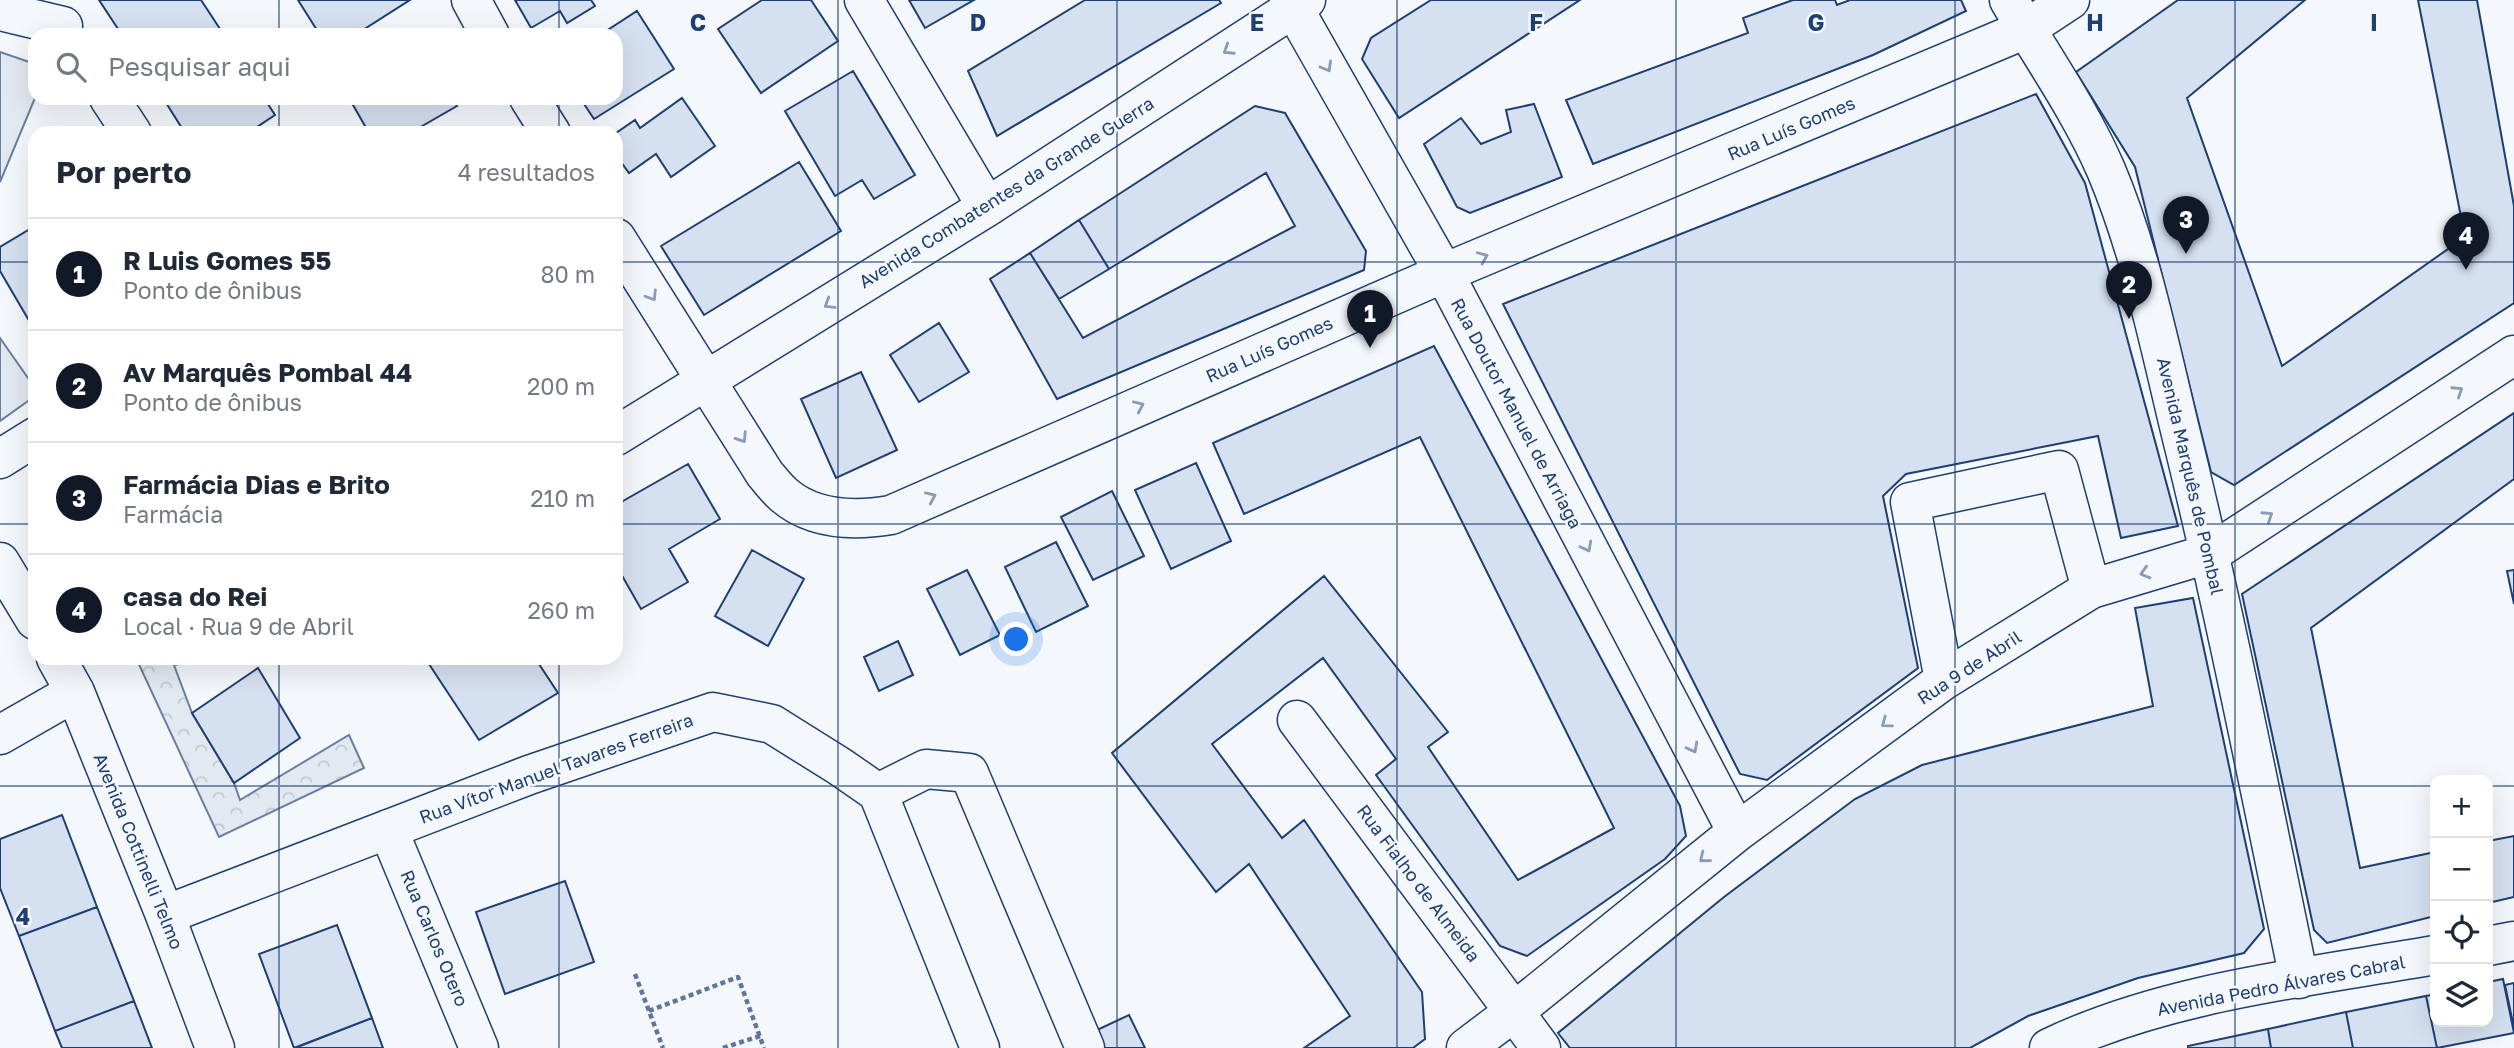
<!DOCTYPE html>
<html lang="pt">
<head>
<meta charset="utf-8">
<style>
	:root { --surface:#fff; --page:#f6f6f7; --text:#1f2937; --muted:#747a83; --line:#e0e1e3; --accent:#111827 }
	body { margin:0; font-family:"Golos Text",sans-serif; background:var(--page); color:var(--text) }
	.controls { position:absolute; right:21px; bottom:21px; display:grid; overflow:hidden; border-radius:14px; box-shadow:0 7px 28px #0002 }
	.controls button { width:63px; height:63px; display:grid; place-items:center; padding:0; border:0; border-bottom:2px solid var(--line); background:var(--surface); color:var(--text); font:35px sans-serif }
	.you { position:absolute; left:1017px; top:640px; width:24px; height:24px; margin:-18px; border:5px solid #fff; border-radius:50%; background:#1a73e8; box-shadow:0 0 0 10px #1a73e833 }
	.badge { display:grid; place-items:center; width:46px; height:46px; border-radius:50%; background:var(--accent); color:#fff; font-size:23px; font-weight:700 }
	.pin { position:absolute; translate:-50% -58px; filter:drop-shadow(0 2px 4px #0008) }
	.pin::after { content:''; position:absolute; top:37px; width:24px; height:21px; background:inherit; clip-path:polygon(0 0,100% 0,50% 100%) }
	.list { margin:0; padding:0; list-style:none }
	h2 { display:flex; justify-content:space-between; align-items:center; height:91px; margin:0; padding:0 28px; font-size:30px }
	h2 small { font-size:23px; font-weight:400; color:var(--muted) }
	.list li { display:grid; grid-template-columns:46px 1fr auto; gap:21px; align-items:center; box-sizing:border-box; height:112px; padding:0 28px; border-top:2px solid var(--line) }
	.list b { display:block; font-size:26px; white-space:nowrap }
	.list p { margin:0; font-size:23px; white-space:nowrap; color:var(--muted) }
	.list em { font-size:23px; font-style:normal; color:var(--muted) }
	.icon { flex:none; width:38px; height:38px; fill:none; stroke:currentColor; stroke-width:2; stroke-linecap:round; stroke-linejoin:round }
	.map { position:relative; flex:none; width:2514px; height:1048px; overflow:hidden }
	.search { position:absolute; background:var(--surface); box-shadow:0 7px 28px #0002; left:28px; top:28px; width:595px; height:77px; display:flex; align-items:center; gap:18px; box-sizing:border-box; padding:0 24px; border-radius:21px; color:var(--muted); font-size:26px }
	.panel { position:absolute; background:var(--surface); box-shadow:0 7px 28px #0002; left:28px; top:126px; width:595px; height:539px; border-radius:21px }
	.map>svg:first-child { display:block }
	.grass { fill:#e3e9f0; stroke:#687fa3; stroke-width:2 }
	.forest { fill:url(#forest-crowns); stroke:#687fa3; stroke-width:2 }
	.building { fill:#d5e0f0; stroke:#1d3f73; stroke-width:2 }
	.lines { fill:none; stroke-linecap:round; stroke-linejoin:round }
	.minor-casing { stroke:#1d3f73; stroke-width:41 }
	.path { stroke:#5e769c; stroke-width:4.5; stroke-dasharray:5 3.5; stroke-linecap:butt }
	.minor { stroke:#f4f7fb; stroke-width:38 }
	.oneway { stroke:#889bb7 }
	.grid { fill:none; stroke:#1d3f73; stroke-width:2; stroke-opacity:0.55 }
	.labels { text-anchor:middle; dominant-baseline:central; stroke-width:5; stroke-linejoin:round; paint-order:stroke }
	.street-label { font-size:18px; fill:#1d3f73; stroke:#f4f7fb }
	.grid-label { font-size:23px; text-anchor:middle; font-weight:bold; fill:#1d3f73; stroke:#f4f7fb; stroke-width:5; stroke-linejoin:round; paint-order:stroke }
</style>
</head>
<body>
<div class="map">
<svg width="2514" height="1048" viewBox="0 0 2514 1048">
	<defs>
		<pattern id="forest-crowns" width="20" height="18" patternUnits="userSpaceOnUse" patternTransform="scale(1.75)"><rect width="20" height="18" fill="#e3e9f0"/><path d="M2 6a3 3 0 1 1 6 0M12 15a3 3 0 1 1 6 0" fill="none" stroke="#c2c9d1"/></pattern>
	</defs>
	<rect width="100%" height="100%" fill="#f4f7fb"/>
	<path class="grass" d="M 0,52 L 35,64 L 35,98 L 0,182 Z
		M 0,338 L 35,388 L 35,396 L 0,421 Z"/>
	<path class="forest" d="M 136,658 L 194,658 L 196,661 L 174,665 L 192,713 L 234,783 L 240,800 L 349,735 L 364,768 L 219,837 Z"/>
	<path class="building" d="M 99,0 L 201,0 L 224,35 L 122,35 Z
		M 298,0 L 410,0 L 355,35 L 320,35 Z
		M 515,0 L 591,0 L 595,6 L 567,23 L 560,11 L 531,28 Z
		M 762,0 L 811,0 L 838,41 L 761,93 L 718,29 Z
		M 909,0 L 974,0 L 925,28 Z
		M 1085,0 L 1219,0 L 1221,3 L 997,136 L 968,71 Z
		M 1431,0 L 1580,0 L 1399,118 L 1362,59 L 1371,38 Z
		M 1793,0 L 1835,0 L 1837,5 L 1850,0 L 1961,0 L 1966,11 L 1873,55 L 1593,164 L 1566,100 L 1748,33 L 1743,18 Z
		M 2178,0 L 2305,0 L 2187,98 L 2282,366 L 2465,237 L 2418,0 L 2477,0 L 2514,206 L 2514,303 L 2234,485 L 2211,472 L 2135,167 L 2076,72 Z
		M 637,11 L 674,69 L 594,119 L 580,98 L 616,98 L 616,35 L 600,35 Z
		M 853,71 L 915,175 L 874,199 L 862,180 L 835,196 L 785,111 Z
		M 2036,94 L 2085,183 L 2178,526 L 2121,538 L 2098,436 L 1906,474 L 1883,496 L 1918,668 L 1767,780 L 1740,774 L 1503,304 Z
		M 163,98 L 264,98 L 275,115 L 248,133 L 185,133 Z
		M 349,98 L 452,98 L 457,106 L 410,133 L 369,133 Z
		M 682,98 L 715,146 L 671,177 L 656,154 L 629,173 L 616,155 L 616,133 L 635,120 L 640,128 Z
		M 1534,104 L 1562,177 L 1470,213 L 1457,207 L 1424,144 L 1461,118 L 1481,144 L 1511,132 L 1506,110 Z
		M 1255,106 L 1285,113 L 1366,251 L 1364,270 L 1057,399 L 990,279 L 1030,253 L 1083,338 L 1295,226 L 1266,173 L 1109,269 L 1079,220 Z
		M 799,162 L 841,231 L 704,315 L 661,246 Z
		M 1079,220 L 1109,269 L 1059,299 L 1030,253 Z
		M 35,226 L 35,321 L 31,324 L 0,271 L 0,247 Z
		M 939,323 L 969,372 L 919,402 L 890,355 Z
		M 1434,346 L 1680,806 L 1686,836 L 1665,859 L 1527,956 L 1500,946 L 1376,775 L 1396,759 L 1323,658 L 1212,744 L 1282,838 L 1304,820 L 1422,992 L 1425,1039 L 1413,1048 L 1304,1048 L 1350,1016 L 1249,864 L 1216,892 L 1112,753 L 1324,576 L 1448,732 L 1428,747 L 1518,880 L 1614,828 L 1420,437 L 1244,514 L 1213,443 Z
		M 861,372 L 897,450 L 836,478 L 801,399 Z
		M 2514,413 L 2514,479 L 2311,628 L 2360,868 L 2435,852 L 2435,916 L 2327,943 L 2314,930 L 2242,594 Z
		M 1196,463 L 1231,541 L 1171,569 L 1135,490 Z
		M 688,464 L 720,519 L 669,549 L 688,582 L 641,609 L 616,565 L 616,505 Z
		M 1112,491 L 1144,556 L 1093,580 L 1061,517 Z
		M 1056,542 L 1088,606 L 1036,632 L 1005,567 Z
		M 752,550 L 804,579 L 768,646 L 715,616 Z
		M 967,570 L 1000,635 L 960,655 L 927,589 Z
		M 2514,570 L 2514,604 L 2507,571 Z
		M 2193,598 L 2264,929 L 2244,953 L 2138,978 L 2028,1016 L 1970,1048 L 1570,1048 L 1558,1033 L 1724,897 L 1855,799 L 1922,765 L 2153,706 L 2135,608 Z
		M 898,641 L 913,675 L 879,691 L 864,657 Z
		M 425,658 L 535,658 L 558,693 L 479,740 Z
		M 258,668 L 300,738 L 234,783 L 192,713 Z
		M 62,815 L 97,907 L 19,936 L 0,888 L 0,839 Z
		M 2514,836 L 2514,897 L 2488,903 L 2488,841 Z
		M 565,881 L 594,962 L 505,994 L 476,912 Z
		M 97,907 L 134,1001 L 55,1031 L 19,936 Z
		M 337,925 L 372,1018 L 294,1048 L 259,954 Z
		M 2503,979 L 2514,1033 L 2437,1048 L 2426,996 L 2435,994 L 2435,1022 L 2488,1022 L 2488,982 Z
		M 2514,983 L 2514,1028 L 2505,985 Z
		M 2426,996 L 2437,1048 L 2353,1048 L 2346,1012 Z
		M 134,1001 L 152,1048 L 62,1048 L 55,1031 Z
		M 2346,1012 L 2353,1048 L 2271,1048 L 2268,1029 Z
		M 1129,1015 L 1145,1048 L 1085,1048 L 1080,1038 Z
		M 372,1018 L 383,1048 L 295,1048 Z
		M 2268,1029 L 2271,1048 L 2188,1048 L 2188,1046 Z"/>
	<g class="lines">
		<g class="minor-casing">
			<path id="minor" d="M 471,0 L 490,35
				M 864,0 L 987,207
				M 1289,0 L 1444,273 L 1737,832
				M 2009,0 C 2042,57 2080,110 2106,170 C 2141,253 2159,343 2180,430 C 2225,612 2261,796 2299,979
				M 0,11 L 63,26
				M 109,98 L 132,133
				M 529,98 L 551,133
				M 616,238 L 765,474 C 771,481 777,489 784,495 C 813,520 855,521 891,515 L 1444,273 L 2026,29 L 2070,0
				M 616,436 L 987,207 L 1306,0
				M 0,459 L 35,437
				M 0,562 L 35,620
				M 56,658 L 75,692 L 165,915 L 215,1048
				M 1944,680 L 1910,502 L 2059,470 L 2091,589
				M 1297,720 L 1541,1048
				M 0,735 L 75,692
				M 878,793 L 926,769 L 969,773 L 1085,1048
				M 388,829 L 479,1048
				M 165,915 L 529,775 L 713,712 L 772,724 L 839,766 L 878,793 L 980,1048
				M 2488,946 L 2514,941
				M 1466,1048 L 1515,1011 L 1737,832 L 1944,680 L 2091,589 L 2211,553 L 2514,355
				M 2049,1048 C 2165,992 2309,977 2435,955"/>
		</g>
		<path class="path" d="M 635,974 L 663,1048
			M 649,1011 L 738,977 L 764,1048
			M 723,1048 L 760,1036"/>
		<use href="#minor" class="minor"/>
	</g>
	<defs><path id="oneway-chevron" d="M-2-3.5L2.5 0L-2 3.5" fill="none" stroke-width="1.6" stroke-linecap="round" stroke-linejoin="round" transform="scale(1.75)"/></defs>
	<g class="oneway">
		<use href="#oneway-chevron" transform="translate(1228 50) rotate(147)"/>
		<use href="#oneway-chevron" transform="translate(1327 67) rotate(60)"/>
		<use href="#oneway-chevron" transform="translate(1483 257) rotate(-23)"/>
		<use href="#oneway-chevron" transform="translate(652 296) rotate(58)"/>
		<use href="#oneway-chevron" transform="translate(829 304) rotate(148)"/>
		<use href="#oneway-chevron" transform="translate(2458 391) rotate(-33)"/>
		<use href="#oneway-chevron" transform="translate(1139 406) rotate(-24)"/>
		<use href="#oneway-chevron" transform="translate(742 438) rotate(57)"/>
		<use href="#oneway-chevron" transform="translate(931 497) rotate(-24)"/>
		<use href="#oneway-chevron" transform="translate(2268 516) rotate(-33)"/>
		<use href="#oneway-chevron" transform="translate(1587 547) rotate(62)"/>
		<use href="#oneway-chevron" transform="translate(2145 573) rotate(163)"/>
		<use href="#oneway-chevron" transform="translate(1886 723) rotate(144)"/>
		<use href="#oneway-chevron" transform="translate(1693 748) rotate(62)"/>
		<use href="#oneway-chevron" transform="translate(1704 858) rotate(141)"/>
	</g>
	<path class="grid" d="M 279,0 L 279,35M 559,0 L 559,35M 838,0 L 838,1048M 1117,0 L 1117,1048M 1397,0 L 1397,1048M 1676,0 L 1676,1048M 1955,0 L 1955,1048M 2235,0 L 2235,1048M 279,98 L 279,133M 559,98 L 559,133M 0,262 L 35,262M 616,262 L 2514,262M 0,524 L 35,524M 616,524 L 2514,524M 279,658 L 279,1048M 559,658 L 559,1048M 0,786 L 2435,786M 2488,786 L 2514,786"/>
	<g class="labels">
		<g class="street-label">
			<text transform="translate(1791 128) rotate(-23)">Rua Luís Gomes</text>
			<text transform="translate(1006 192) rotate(-32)">Avenida Combatentes da Grande Guerra</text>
			<text transform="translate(1269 349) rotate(-24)">Rua Luís Gomes</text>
			<text transform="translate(1517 413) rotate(62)">Rua Doutor Manuel de Arriaga</text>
			<text transform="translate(2191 476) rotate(77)">Avenida Marquês de Pombal</text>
			<text transform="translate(1969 667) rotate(-33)">Rua 9 de Abril</text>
			<text transform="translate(556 768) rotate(-20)">Rua Vítor Manuel Tavares Ferreira</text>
			<text transform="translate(139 851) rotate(68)">Avenida Cottinelli Telmo</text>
			<text transform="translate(1419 883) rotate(53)">Rua Fialho de Almeida</text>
			<text transform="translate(435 938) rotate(67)">Rua Carlos Otero</text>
			<text transform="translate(2281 985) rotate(-11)">Avenida Pedro Álvares Cabral</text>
		</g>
	</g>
	<g class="grid-label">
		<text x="698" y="31">C</text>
		<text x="978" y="31">D</text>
		<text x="1257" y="31">E</text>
		<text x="1536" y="31">F</text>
		<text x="1816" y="31">G</text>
		<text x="2095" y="31">H</text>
		<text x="2374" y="31">I</text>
		<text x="23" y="925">4</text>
	</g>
</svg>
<div class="controls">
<button>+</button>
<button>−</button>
<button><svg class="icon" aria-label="locate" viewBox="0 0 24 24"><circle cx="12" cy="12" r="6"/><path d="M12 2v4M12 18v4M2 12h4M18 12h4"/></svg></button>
<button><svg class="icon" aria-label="layers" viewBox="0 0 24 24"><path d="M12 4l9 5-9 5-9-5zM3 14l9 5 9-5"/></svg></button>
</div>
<div class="you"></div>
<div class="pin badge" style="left:1370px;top:348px">1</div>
<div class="pin badge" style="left:2129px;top:319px">2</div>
<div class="pin badge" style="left:2186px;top:254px">3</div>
<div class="pin badge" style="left:2466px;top:270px">4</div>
<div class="search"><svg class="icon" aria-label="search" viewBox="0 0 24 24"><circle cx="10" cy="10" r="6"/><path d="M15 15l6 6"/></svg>Pesquisar aqui</div>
<section class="panel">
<h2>Por perto<small>4 resultados</small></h2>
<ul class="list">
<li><span class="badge">1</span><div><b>R Luis Gomes 55</b><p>Ponto de ônibus</p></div><em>80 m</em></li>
<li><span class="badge">2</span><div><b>Av Marquês Pombal 44</b><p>Ponto de ônibus</p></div><em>200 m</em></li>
<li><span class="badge">3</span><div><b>Farmácia Dias e Brito</b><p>Farmácia</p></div><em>210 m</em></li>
<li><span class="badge">4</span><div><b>casa do Rei</b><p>Local · Rua 9 de Abril</p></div><em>260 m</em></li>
</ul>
</section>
</div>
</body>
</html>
